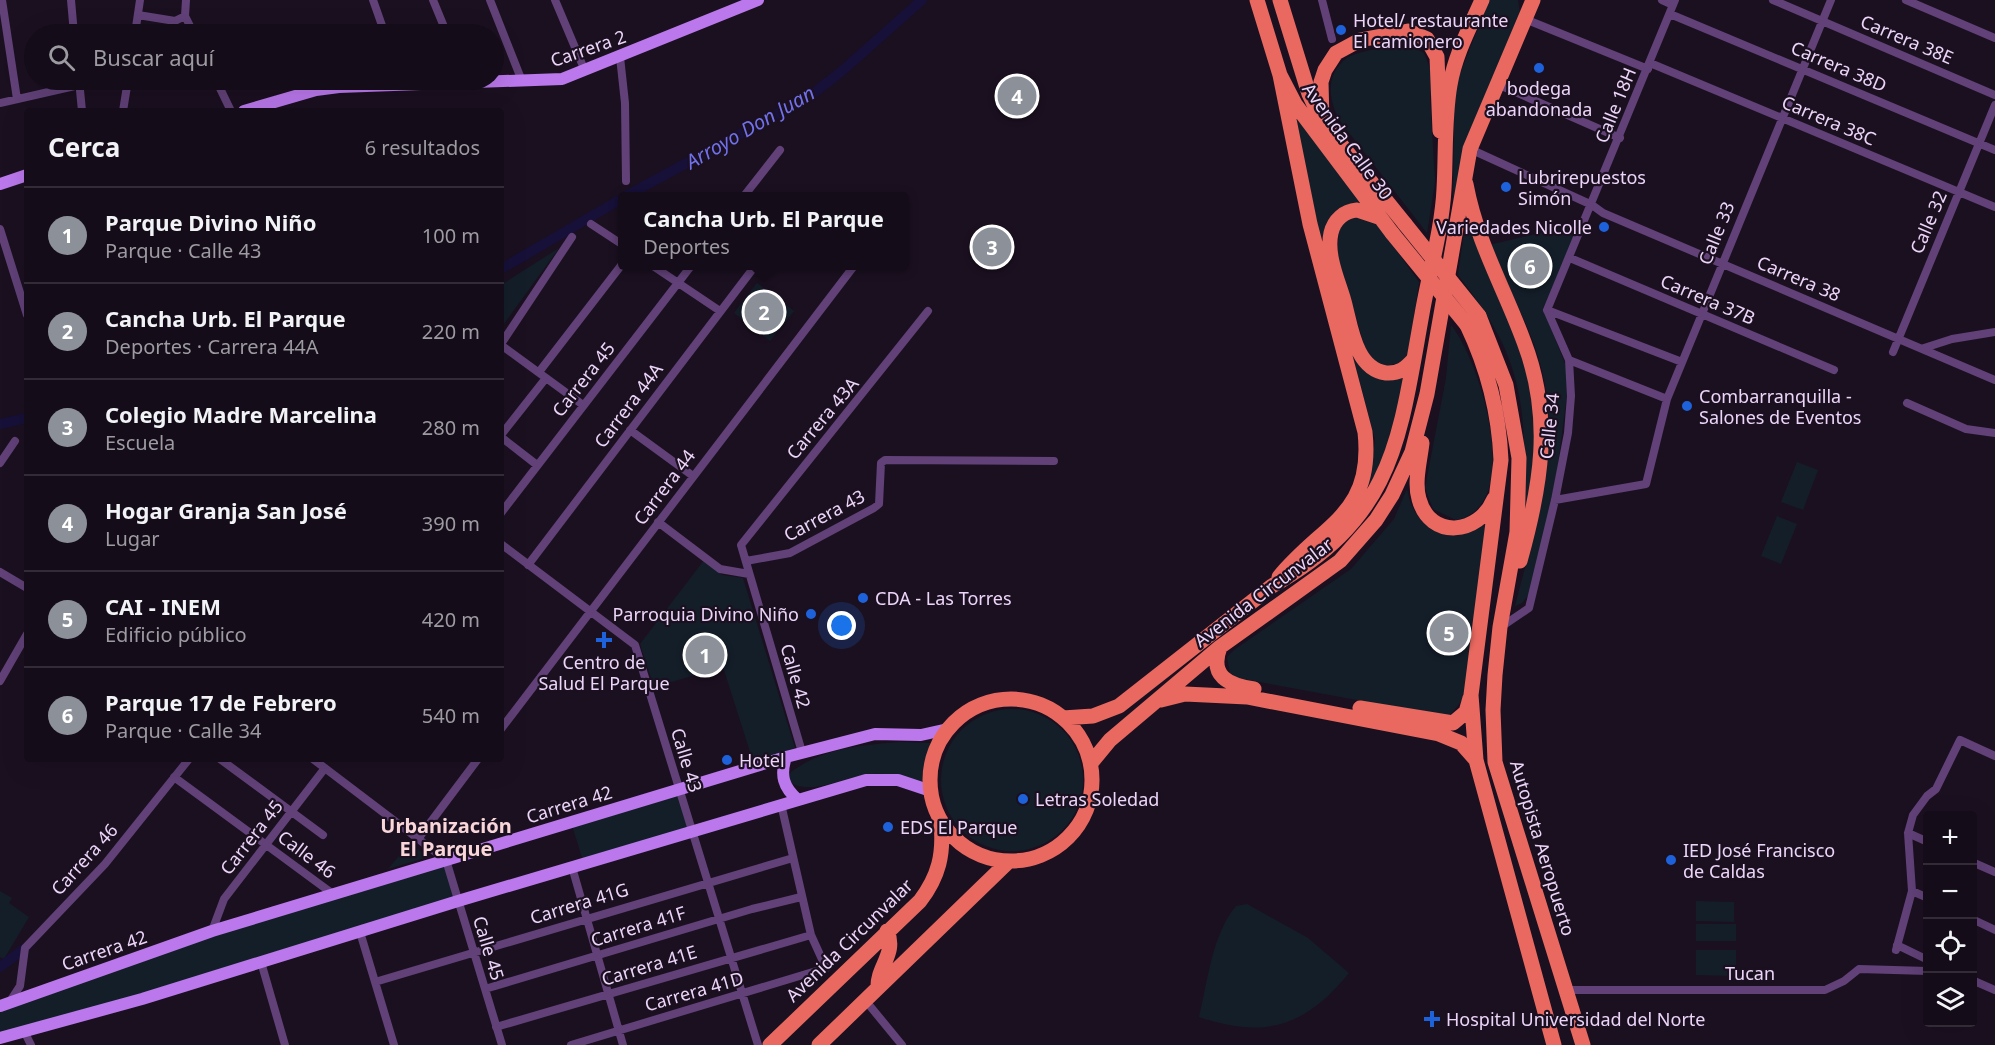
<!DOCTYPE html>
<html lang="es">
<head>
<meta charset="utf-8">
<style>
	:root { --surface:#140c18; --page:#211a25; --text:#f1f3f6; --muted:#9d9ba2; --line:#332c37; --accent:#8c9099 }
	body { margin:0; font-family:"Noto Sans",sans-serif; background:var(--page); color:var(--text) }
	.controls { position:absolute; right:18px; bottom:18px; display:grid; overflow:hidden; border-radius:6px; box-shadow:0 6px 24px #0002 }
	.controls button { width:54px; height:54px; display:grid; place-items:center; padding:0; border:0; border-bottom:2px solid var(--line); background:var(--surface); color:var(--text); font:30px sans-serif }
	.you { position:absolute; left:842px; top:626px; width:21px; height:21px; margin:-15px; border:4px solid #fff; border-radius:50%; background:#1a73e8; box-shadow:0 0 0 9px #1a73e833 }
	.badge { display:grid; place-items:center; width:39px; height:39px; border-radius:50%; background:var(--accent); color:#fff; font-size:20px; font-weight:700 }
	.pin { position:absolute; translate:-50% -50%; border:3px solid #fff; box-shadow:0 2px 6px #0006 }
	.popup { position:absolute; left:618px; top:192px; width:291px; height:78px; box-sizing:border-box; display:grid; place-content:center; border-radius:6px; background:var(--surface); filter:drop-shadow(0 2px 4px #0005); font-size:20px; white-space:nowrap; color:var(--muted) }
	.popup b { font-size:22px; color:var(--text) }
	.popup::after { content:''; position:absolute; left:50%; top:100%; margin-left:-12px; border:12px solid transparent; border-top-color:var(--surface) }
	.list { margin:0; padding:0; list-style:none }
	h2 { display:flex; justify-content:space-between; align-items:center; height:78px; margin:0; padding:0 24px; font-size:26px }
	h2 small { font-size:20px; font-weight:400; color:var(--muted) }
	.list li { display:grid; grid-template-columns:39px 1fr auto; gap:18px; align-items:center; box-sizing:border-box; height:96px; padding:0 24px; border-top:2px solid var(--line) }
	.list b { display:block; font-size:22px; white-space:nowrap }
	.list p { margin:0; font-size:20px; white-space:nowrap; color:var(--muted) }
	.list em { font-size:20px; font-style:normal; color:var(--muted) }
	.icon { flex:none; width:33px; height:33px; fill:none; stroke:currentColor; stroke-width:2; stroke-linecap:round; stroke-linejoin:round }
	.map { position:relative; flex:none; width:1995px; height:1045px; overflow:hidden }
	.search { position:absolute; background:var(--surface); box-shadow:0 6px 24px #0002; left:24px; top:24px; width:480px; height:66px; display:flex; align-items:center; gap:15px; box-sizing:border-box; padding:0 21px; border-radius:33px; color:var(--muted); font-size:22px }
	.panel { position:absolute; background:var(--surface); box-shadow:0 6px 24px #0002; left:24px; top:108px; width:480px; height:654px; border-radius:6px }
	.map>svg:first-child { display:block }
	.green { fill:#141e29 }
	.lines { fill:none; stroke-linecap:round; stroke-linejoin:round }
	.canal { stroke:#171039; stroke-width:10 }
	.street { stroke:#614178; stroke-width:8 }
	.secondary { stroke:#ba78ec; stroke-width:12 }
	.highway { stroke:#e96960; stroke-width:15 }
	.highway-bridge { stroke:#e96960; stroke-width:15 }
	.poi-dot { fill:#1e62db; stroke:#1b1020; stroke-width:2 }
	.labels { text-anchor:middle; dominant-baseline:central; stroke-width:4.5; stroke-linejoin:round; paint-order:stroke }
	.poi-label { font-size:18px; fill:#edd5f9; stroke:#1b1020; text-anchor:start }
	.street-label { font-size:18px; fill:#edd5f9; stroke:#1b1020 }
	.water-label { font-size:20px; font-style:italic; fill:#7171eb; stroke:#1b1020 }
	.neighbourhood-label { font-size:20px; font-weight:bold; fill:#f9d6da; stroke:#1b1020 }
</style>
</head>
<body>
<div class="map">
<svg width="1995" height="1045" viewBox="0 0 1995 1045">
	<rect width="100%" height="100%" fill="#1b1020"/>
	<path class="green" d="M 1489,0 L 1518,0 L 1520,13 L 1453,209 L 1454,101 L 1458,79 Z
		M 1405,43 L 1424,53 L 1433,76 L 1430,98 L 1435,182 L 1427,233 L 1343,125 C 1329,105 1323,75 1347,58 C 1358,51 1391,46 1405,43 Z
		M 1295,113 L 1366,206 C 1334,199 1329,217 1321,243 Z
		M 1361,216 L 1376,222 L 1419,282 L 1409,351 C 1403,365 1392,366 1378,365 L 1366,351 L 1337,254 L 1339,229 L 1347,220 Z
		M 1466,219 L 1513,331 L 1531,382 L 1538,458 L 1513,571 C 1522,497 1536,420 1505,349 C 1493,322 1476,298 1458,275 Z
		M 1583,223 L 1543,308 L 1567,369 L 1567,394 L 1557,472 L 1541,550 L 1531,592 L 1522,603 L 1515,606 C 1535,527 1562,448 1541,367 C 1530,325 1507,285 1489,245 Z
		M 559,248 L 501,328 L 501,285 Z
		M 757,283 L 794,311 L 770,341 L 734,313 Z
		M 1451,325 C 1481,362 1525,507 1456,520 L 1433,509 L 1425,488 L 1446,378 Z
		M 1350,345 L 1359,362 L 1409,369 L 1383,465 L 1368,486 L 1375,440 Z
		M 1797,462 L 1818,470 L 1803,510 L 1781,502 Z
		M 1407,489 C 1415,534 1452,545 1489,522 L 1464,698 L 1450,715 L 1438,715 L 1238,678 L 1230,673 L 1227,657 L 1234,650 L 1351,569 L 1394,519 Z
		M 1777,516 L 1797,524 L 1781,564 L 1761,556 Z
		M 705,559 L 722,575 L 743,578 L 795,748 L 753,761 L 723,667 L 654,687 L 640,644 Z
		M941 780a71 71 0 1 1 142 0a71 71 0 1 1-142 0Z
		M 900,742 L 931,743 L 925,761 L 923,782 C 905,776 891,773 873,774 C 847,775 814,796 791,783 L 789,776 L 791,772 C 823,748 862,745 900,742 Z
		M 679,790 L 692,832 L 584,864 L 571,822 Z
		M 410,843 L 428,857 L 388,869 Z
		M 446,860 L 458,901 L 0,1037 L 0,1007 Z
		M 0,891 L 12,898 L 9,903 L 29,917 L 4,959 L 0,957 Z
		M 1696,901 L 1734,902 L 1734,922 L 1696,921 Z
		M 1247,904 L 1308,938 L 1349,973 C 1305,1027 1265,1039 1199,1017 C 1208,980 1212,935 1236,906 Z
		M 1696,924 L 1736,924 L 1736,941 L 1696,941 Z
		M 1696,950 L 1736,950 L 1736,976 L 1696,975 Z"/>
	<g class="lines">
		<path class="canal" d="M 626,196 L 810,96 L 842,71 L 922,0
			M 501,269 L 623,198
			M 0,424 L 27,418
			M 0,967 L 25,948"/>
		<path class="street" d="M 2,0 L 17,99
			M 71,0 L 74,34
			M 186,0 L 185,16 L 194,34
			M 373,0 L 385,34
			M 433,0 L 447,34
			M 490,0 L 522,81
			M 555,0 L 585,71
			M 1322,0 L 1332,39
			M 1662,0 L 1673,5
			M 1773,0 L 1995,95
			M 1906,0 L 1995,38
			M 1670,14 L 1995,150
			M 138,15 L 175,21 L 185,16
			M 1525,19 L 1648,69
			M 135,34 L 140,0
			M 620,57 L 625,103 L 626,181
			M 1650,63 L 1995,207
			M 79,80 L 82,111
			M 216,80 L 231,111
			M 1497,84 L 1620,138
			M 0,103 L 79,85
			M 123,111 L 128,80
			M 1470,149 L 1592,205 L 1603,213 L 1995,380
			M 744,196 L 780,150
			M 591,224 L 623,245
			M 0,229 L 27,315
			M 1570,258 L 1834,370
			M 653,266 L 720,311
			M 1547,310 L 1682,362
			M 501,344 L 572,237
			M 501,345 L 583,405
			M 1924,348 L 1952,339 L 1995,332
			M 1893,352 L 1995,105
			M 1569,360 L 1667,399
			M 539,372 L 623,263
			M 1907,403 L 1966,429 L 1995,433
			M 630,430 L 693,476
			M 501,435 L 546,378
			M 501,437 L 537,465
			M 0,463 L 15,441
			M 1555,500 L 1646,484 L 1667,399 L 1831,0
			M 501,513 L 691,266
			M 658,522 L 720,569 L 749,574
			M 501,544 L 635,645 L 758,1045
			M 746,561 L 790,553 L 874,508 L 879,504 L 881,463 L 885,460 L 1054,461
			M 528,565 L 755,266
			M 0,572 L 27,588
			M 1501,627 L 1529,608 L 1555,500 L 1568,433 L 1571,396 L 1569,360 L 1547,310 L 1675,0
			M 0,681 L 27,634
			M 501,729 L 854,266
			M 802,752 L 741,545 L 928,311
			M 220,759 L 323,835
			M 313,759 L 446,860 L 502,1045
			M 174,777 L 333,894
			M 781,804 L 811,935 L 826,968
			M 1908,833 L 1928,842
			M 418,839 L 478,759
			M 1972,862 L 1995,872
			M 572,867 L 623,1045
			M 1912,891 L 1928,898
			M 1972,919 L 1995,930
			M 212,931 L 224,899 L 325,768
			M 360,932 L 394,1045
			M 1897,945 L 1928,960
			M 1896,950 L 1912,891 L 1908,833 L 1913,815 L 1927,796 L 1936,789 L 1960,740 L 1995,756
			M 261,962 L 285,1045
			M 1972,980 L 1995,990
			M 375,982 L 793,858
			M 485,989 L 752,909 L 801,897
			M 1566,990 L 1825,990 L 1844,981 L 1859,969 L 1928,971
			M 865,1000 L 902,1045
			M 9,1003 L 20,986 L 25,948 L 105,864 L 189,759
			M 496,1027 L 811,935
			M 25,1033 L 31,1045
			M 571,1045 L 826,968"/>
		<path class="secondary" d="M 244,111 L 316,90 L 339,87 L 562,79 L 758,0
			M 0,184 L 27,175
			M 786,757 C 780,775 783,787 798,800
			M 0,1006 L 212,931 L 786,757 L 875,734 L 921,735 L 948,729
			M 0,1038 L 142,999 L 458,901 L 866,780 L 898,780 L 931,791"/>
		<path class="highway" d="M 1257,0 L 1280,75 L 1295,104 L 1392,233
			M 1280,0 L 1309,94 L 1322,121 L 1405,224
			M 1322,121 L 1321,82 L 1325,70 L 1336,53 L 1360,40 L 1408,31 L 1427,39 L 1437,57 L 1440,131
			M 1466,184 C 1477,243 1504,287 1524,342 C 1553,418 1541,486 1520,561
			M 1378,217 L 1357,210 C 1344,211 1334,220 1331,233 C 1326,255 1338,280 1344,301 C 1351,326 1355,369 1386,373 C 1399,374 1406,368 1414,359
			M 1479,316 L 1506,385 L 1519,458 L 1517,532 L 1500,627 L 1495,675 L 1493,710 L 1495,762 L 1583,1045
			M 1467,325 C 1488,369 1499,411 1501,460 L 1471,695 L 1476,760 L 1554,1045
			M 1422,443 C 1420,461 1414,482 1419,499 C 1430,540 1479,535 1494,499
			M 1279,577 C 1323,523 1374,515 1365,432 L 1310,224 L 1280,75
			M 1220,647 C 1209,676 1228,685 1254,689
			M930 780a81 81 0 1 1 162 0a81 81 0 1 1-162 0Z
			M 1161,700 L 1185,694 L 1247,697 L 1439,734 L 1461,743 L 1476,760
			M 1360,708 L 1453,723 L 1466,712 L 1470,698
			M 1063,718 L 1093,716 L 1119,706 L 1272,586 C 1395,516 1399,441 1422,314 C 1429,273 1442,230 1444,189 C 1446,155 1444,119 1450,85 C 1455,55 1470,27 1482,0
			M 1091,763 L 1110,740 L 1220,647 L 1340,561 L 1376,520 L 1392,495 L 1412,452 L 1427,394 L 1470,149 L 1533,0
			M 878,988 C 877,966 897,954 887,931
			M 770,1045 L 920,901 C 939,876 944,854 941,823
			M 819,1045 L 1009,861"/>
		<path class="highway-bridge" d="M 1405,224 L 1479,316
			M 1392,233 L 1467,325"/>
	</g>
	<g class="poi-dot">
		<circle cx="1341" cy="30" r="6"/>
		<circle cx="1539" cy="68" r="6"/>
		<circle cx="1506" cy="187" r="6"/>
		<circle cx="1604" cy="227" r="6"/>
		<circle cx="1687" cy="406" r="6"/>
		<circle cx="863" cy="598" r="6"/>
		<circle cx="811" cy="614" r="6"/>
		<path d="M601 631h6v6h6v6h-6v6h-6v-6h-6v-6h6z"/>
		<circle cx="727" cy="760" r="6"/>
		<circle cx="1023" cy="799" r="6"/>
		<circle cx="888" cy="827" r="6"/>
		<circle cx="1671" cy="860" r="6"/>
		<path d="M1429 1010h6v6h6v6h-6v6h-6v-6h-6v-6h6z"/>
	</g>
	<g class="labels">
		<g class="poi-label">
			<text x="1353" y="20">Hotel/ restaurante<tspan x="1353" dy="21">El camionero</tspan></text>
			<text x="1539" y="88" text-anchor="middle">bodega<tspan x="1539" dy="21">abandonada</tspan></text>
			<text x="1518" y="177">Lubrirepuestos<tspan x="1518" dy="21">Simón</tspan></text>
			<text x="1592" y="227" text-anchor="end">Variedades Nicolle</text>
			<text x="1699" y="396">Combarranquilla -<tspan x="1699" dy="21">Salones de Eventos</tspan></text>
			<text x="875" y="598">CDA - Las Torres</text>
			<text x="799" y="614" text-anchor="end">Parroquia Divino Niño</text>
			<text x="604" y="662" text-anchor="middle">Centro de<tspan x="604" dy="21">Salud El Parque</tspan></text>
			<text x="739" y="760">Hotel</text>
			<text x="1035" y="799">Letras Soledad</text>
			<text x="900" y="827">EDS El Parque</text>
			<text x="1683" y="850">IED José Francisco<tspan x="1683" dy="21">de Caldas</tspan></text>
			<text x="1446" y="1019">Hospital Universidad del Norte</text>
		</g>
		<g class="street-label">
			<text transform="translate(1907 39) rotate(23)">Carrera 38E</text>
			<text transform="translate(588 48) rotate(-19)">Carrera 2</text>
			<text transform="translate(1839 66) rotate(23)">Carrera 38D</text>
			<text transform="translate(1615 105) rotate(-68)">Calle 18H</text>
			<text transform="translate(1829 120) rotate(23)">Carrera 38C</text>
			<text transform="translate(1348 141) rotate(54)">Avenida Calle 30</text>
			<text transform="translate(1928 222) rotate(-67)">Calle 32</text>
			<text transform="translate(1716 233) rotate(-68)">Calle 33</text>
			<text transform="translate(1799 278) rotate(23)">Carrera 38</text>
			<text transform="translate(1708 299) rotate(23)">Carrera 37B</text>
			<text transform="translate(583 379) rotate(-52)">Carrera 45</text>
			<text transform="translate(628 405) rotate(-53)">Carrera 44A</text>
			<text transform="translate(822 418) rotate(-50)">Carrera 43A</text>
			<text transform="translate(1549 426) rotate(-84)">Calle 34</text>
			<text transform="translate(664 487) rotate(-53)">Carrera 44</text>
			<text transform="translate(824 515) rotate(-28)">Carrera 43</text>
			<text transform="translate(1263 592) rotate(-37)">Avenida Circunvalar</text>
			<text transform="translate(796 676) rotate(74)">Calle 42</text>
			<text transform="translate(687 760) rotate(73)">Calle 43</text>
			<text transform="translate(569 804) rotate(-17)">Carrera 42</text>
			<text transform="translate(251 837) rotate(-52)">Carrera 45</text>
			<text transform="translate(1543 848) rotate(73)">Autopista Aeropuerto</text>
			<text transform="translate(307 854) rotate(37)">Calle 46</text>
			<text transform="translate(84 859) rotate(-48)">Carrera 46</text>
			<text transform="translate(579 903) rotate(-17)">Carrera 41G</text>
			<text transform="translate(638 926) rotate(-17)">Carrera 41F</text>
			<text transform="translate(849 940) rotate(-44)">Avenida Circunvalar</text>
			<text transform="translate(489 948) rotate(73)">Calle 45</text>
			<text transform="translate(104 950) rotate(-19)">Carrera 42</text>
			<text transform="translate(649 965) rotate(-17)">Carrera 41E</text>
			<text x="1750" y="973">Tucan</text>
			<text transform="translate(694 991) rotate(-16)">Carrera 41D</text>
		</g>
		<g class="water-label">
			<text transform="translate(750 127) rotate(-30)">Arroyo Don Juan</text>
		</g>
		<g class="neighbourhood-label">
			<text x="446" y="825">Urbanización<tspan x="446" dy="23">El Parque</tspan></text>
		</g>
	</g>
</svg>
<div class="controls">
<button>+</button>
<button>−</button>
<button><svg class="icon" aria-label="locate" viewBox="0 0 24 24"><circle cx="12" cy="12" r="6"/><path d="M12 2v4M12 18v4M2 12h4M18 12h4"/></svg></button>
<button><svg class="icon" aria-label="layers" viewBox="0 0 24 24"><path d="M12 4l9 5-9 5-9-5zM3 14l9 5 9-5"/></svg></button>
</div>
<div class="you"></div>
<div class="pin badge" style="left:705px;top:655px">1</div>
<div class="pin badge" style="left:764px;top:312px">2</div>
<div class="popup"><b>Cancha Urb. El Parque</b>Deportes</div>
<div class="pin badge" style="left:992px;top:247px">3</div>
<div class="pin badge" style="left:1017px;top:96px">4</div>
<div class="pin badge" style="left:1449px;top:633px">5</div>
<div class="pin badge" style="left:1530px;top:266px">6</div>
<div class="search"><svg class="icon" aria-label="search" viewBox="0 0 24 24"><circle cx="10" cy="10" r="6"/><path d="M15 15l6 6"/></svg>Buscar aquí</div>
<section class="panel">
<h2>Cerca<small>6 resultados</small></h2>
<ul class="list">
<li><span class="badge">1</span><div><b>Parque Divino Niño</b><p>Parque · Calle 43</p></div><em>100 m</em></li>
<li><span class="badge">2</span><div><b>Cancha Urb. El Parque</b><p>Deportes · Carrera 44A</p></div><em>220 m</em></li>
<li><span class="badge">3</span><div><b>Colegio Madre Marcelina</b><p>Escuela</p></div><em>280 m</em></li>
<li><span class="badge">4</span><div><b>Hogar Granja San José</b><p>Lugar</p></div><em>390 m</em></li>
<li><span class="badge">5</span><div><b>CAI - INEM</b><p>Edificio público</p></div><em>420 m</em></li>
<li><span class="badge">6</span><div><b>Parque 17 de Febrero</b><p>Parque · Calle 34</p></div><em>540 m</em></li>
</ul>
</section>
</div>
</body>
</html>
